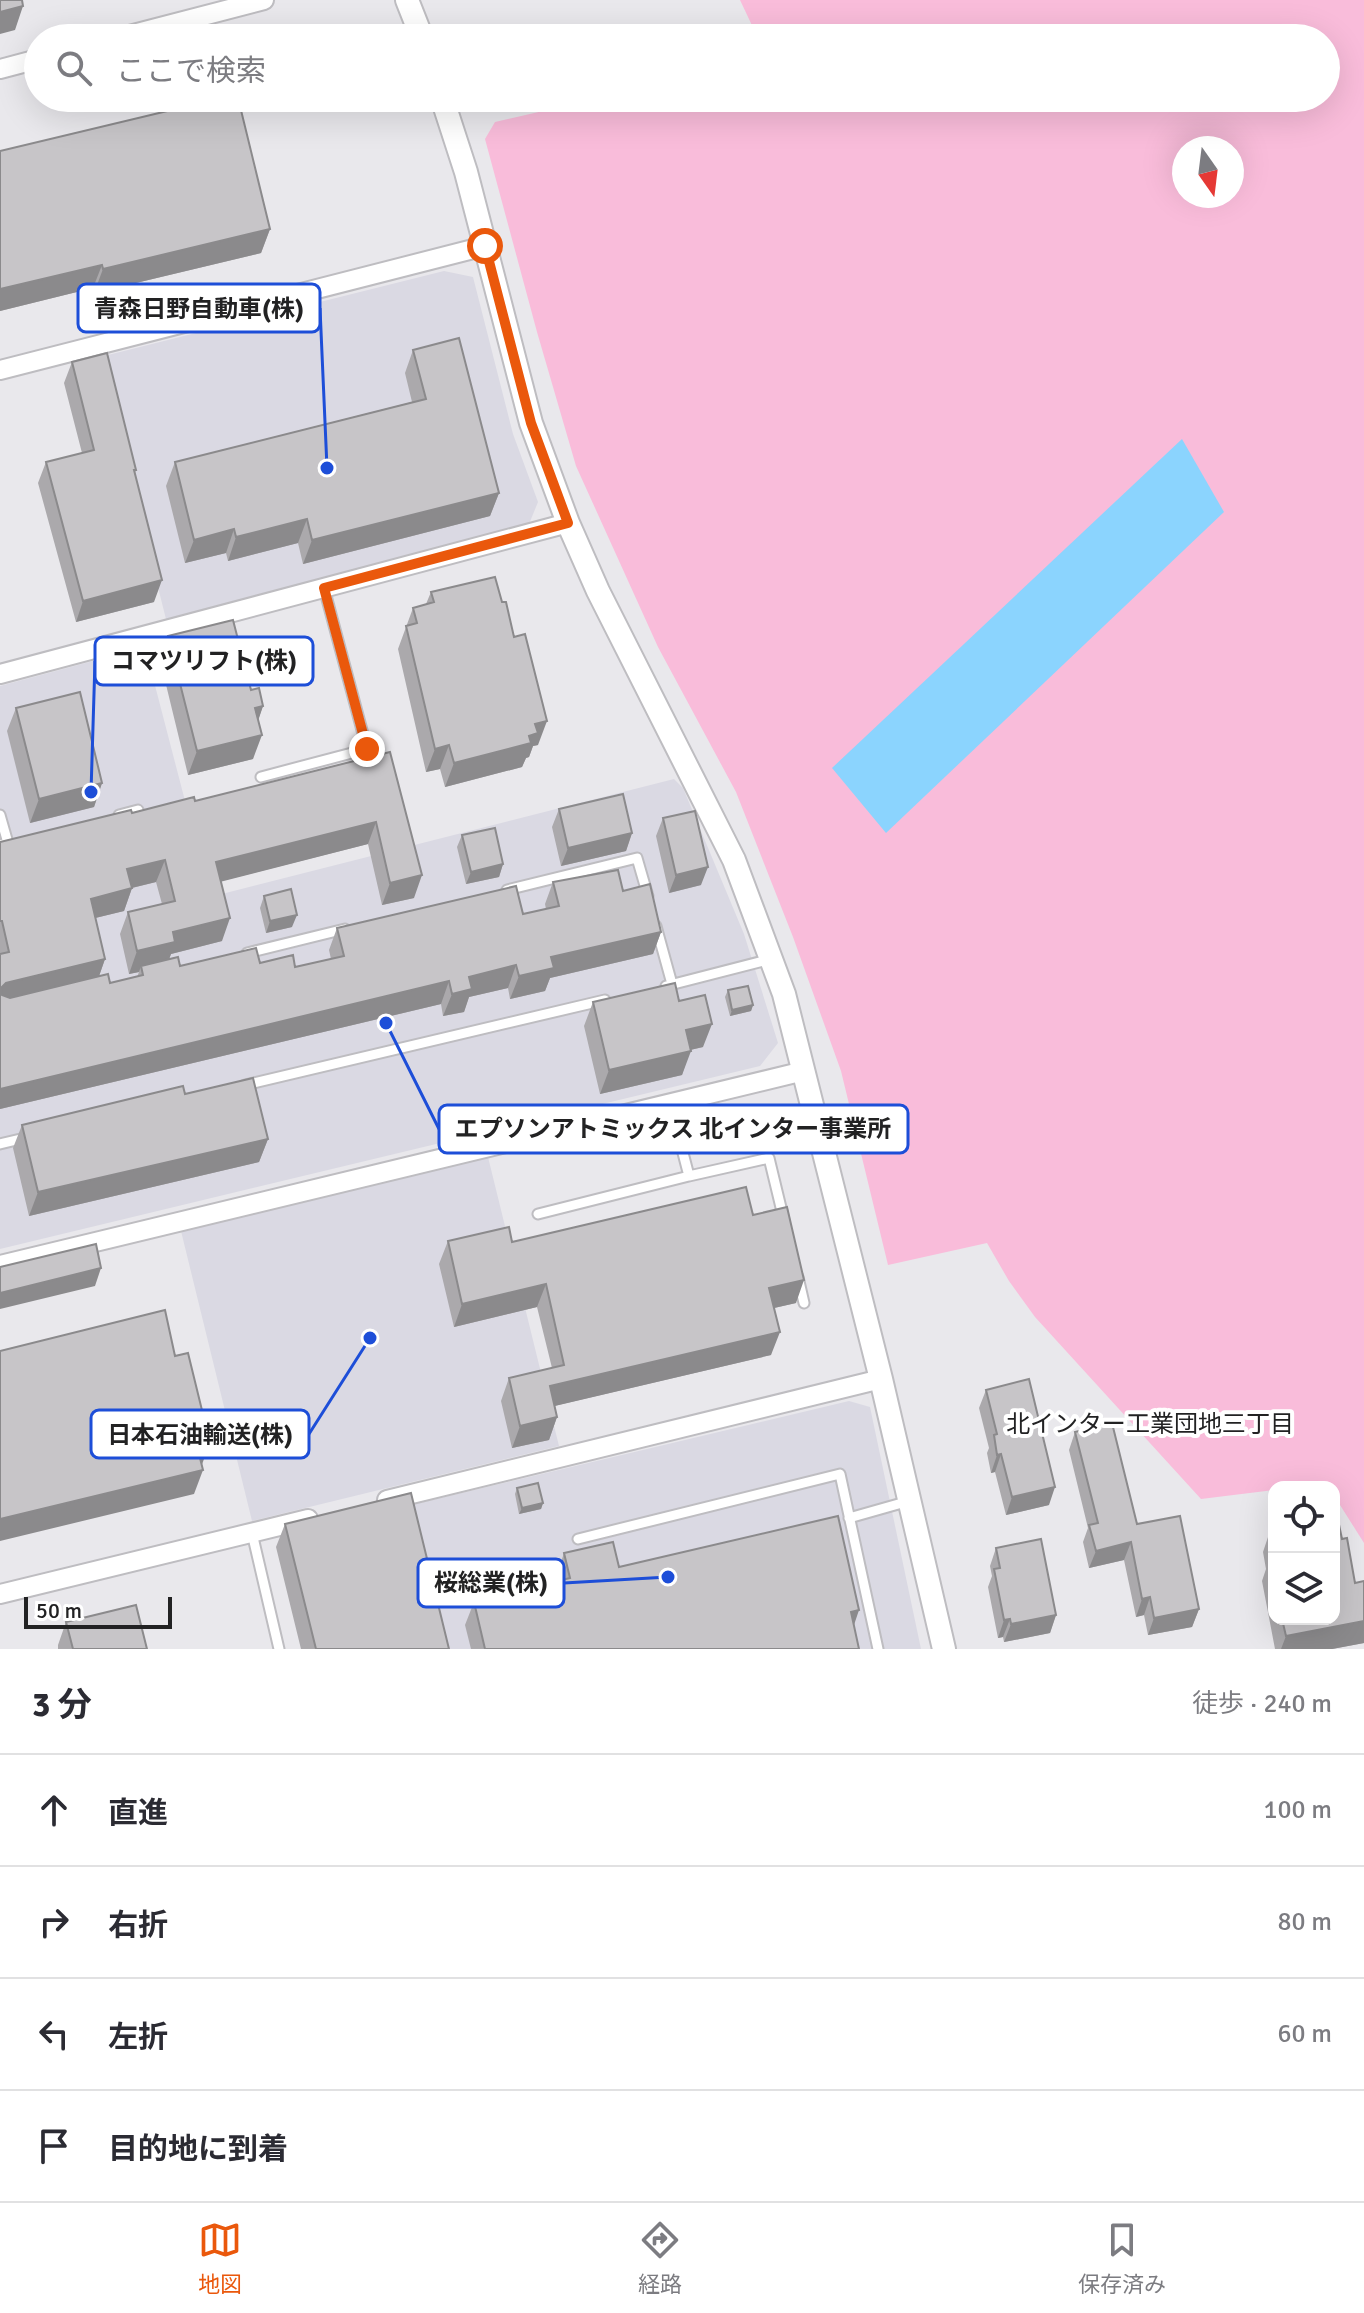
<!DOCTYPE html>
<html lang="ja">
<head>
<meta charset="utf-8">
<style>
	:root { --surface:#fff; --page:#f7f7f7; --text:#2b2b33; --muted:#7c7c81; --line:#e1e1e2; --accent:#ea580c }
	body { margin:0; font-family:Signika,"Noto Sans JP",sans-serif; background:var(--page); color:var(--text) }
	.controls { position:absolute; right:24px; bottom:24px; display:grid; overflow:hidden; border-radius:16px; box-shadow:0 8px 32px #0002 }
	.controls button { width:72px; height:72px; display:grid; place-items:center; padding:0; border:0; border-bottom:2px solid var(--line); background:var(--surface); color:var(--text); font:40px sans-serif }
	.compass { position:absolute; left:1172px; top:136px; width:72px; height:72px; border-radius:50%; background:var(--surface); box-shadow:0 8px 32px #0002; rotate:166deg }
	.scale { position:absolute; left:24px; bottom:20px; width:148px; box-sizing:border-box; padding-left:8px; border:4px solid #222223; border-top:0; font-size:22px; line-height:28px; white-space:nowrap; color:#222223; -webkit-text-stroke:6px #fff; paint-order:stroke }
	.stop { position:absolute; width:24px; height:24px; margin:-18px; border:6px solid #ea580c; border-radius:50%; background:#fff }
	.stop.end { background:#ea580c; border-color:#fff; box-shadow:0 2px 8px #0008 }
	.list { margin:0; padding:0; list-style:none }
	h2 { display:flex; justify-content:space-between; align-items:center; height:104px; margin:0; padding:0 32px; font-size:34px }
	h2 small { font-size:26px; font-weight:400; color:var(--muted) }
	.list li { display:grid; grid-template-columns:52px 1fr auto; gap:24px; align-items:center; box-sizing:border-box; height:112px; padding:0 32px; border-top:2px solid var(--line) }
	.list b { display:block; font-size:30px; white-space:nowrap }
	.list em { font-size:26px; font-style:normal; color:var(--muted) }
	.icon { flex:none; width:44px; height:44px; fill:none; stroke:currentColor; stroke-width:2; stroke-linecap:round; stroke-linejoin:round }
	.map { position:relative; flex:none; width:1364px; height:1649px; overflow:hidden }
	.search { position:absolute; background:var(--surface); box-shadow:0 8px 32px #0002; left:24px; right:24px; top:24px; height:88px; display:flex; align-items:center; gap:20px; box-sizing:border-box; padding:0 28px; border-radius:44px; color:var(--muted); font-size:30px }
	.sheet { height:552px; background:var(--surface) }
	nav { display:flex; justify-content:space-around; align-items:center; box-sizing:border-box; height:112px; border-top:2px solid var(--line); background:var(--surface); font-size:22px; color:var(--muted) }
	nav a { display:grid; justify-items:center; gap:4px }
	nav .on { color:var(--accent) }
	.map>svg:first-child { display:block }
	.built { fill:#dad9e3 }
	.green { fill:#f9bcda; fill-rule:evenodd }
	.water { fill:#8bd4fe }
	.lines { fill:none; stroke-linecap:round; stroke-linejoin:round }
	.service-casing { stroke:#bebdc1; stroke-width:13 }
	.minor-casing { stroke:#bebdc1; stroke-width:22 }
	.tertiary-casing { stroke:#bebdc1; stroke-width:26 }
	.service { stroke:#fff; stroke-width:9 }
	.minor { stroke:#fff; stroke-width:18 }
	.tertiary { stroke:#fff; stroke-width:22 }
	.wall { fill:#aba9ac; fill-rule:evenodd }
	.shaded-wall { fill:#8b8a8c }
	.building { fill:#c7c5c8; stroke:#8b8a8c; stroke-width:2 }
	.route { stroke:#ea580c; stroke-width:10 }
	.labels { text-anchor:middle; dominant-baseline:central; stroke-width:8; stroke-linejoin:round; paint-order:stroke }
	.neighbourhood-label { font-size:24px; fill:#222223; stroke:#fff }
	.leader { fill:none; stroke:#1d4ed8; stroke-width:3 }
	.callout-dot { fill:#1d4ed8; stroke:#fff; stroke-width:3 }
	.callout { fill:#fff; stroke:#1d4ed8; stroke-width:3 }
	.callout-label { font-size:24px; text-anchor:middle; font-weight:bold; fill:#222223 }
</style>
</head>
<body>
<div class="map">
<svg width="1364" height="1649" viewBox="0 0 1364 1649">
	<rect width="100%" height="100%" fill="#e9e8ec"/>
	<path class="built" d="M 444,271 L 473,277 L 513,434 L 538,502 L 529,524 L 166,619 L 100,357 Z
		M 145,647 L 210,897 L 674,779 L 683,788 L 744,934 L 778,1043 L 760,1066 L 0,1249 L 0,686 Z
		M 488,1157 L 559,1446 L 252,1521 L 181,1231 Z
		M 849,1401 L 870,1407 L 921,1649 L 447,1649 L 411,1505 Z"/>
	<path class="green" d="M 740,0 L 1364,0 L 1364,1543 L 1340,1505 L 1334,1504 L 1334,1487 L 1274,1487 L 1274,1490 L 1201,1499 L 1035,1317 L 1009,1281 L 987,1243 L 888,1265 L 841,1071 L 793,937 L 736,792 L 658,647 L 576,466 L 537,332 L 485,139 L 495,122 L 600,98 L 1326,98 L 1326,38 L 755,38 L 757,36 ZM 1184,148 L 1232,148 L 1232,196 L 1184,196 Z"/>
	<path class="water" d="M 1182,439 L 1224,512 L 886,833 L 832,768 Z"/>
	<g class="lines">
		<g class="service-casing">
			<path id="service" d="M 261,777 L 367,749 L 324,588
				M 0,815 L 8,843 L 0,845
				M 119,815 L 138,810
				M 507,890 L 637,858 L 648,896
				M 656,926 L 672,984
				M 247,953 L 345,929
				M 666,986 L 771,959
				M 245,1085 L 605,1000
				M 0,1144 L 29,1137
				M 689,1176 L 769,1158 L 784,1220
				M 538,1214 L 689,1176 L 670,1103
				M 798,1277 L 804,1303
				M 849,1518 L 909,1501
				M 252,1533 L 279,1649
				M 578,1539 L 840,1474 L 878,1649"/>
		</g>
		<g class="minor-casing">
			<path id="minor" d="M 118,38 L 264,0
				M 0,69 L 38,59
				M 0,370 L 485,246
				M 0,674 L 568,523
				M 0,1265 L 804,1071
				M 387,1500 L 881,1379
				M 0,1594 L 308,1519"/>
		</g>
		<g class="tertiary-casing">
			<path id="tertiary" d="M 407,0 L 422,38
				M 442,98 L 466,172 L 531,423 L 568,523 L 598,591 L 734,860 L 784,994 L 881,1379 L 944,1649"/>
		</g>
		<use href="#service" class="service"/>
		<use href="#minor" class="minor"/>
		<use href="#tertiary" class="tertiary"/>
	</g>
	<path class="wall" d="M 206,110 L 270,229 L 261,253 L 94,293 L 93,288 L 0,311 L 0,151 Z
		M 413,350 L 499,493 L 490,516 L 303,564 L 298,543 L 228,561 L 226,553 L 185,563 L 166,486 L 175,462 L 412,402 L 405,373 Z
		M 72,362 L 136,470 L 135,473 L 154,602 L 76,622 L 38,483 L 46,462 L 82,453 L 64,383 Z
		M 431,592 L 538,745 L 533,746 L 529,757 L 526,758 L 522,767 L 445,787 L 440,769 L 426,772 L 398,649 L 413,608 L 426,604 Z
		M 168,636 L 251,690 L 263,706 L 258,720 L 253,759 L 188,775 L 160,660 Z
		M 16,708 L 102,783 L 94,807 L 30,823 L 7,731 Z
		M 390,752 L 414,898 L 382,905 L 368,844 L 221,881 L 222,941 L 171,954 L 169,959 L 180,966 L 260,963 L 295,967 L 331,959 L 329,950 L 337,928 L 523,914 L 546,909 L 545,904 L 553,882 L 623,891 L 661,932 L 653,954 L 550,978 L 545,991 L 510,999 L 508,988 L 469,997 L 464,1012 L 443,1016 L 441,1004 L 0,1109 L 0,842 L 132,813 L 195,801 ZM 156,882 L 162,904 L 128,912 L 120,934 L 129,974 L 139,972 L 137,977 L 110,983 L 99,976 L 105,959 L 95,918 L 124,911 L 132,888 Z
		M 559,809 L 632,833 L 626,851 L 561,866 L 552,827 Z
		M 663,818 L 701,885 L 669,893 L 656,836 Z
		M 462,835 L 503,864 L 499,877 L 466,884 L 457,847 Z
		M 264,896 L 292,927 L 266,933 L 260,908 Z
		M 728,990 L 753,1005 L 751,1011 L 730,1016 L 725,997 Z
		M 593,1002 L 703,1047 L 690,1050 L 682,1075 L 600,1094 L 584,1026 Z
		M 185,1094 L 268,1139 L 259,1162 L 29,1216 L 13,1148 L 22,1125 Z
		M 753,1215 L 796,1303 L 774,1308 L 771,1355 L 554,1406 L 557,1417 L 549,1440 L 512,1448 L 501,1401 L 509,1378 L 552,1368 L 537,1307 L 454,1327 L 439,1264 L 448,1241 L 512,1242 Z
		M 986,1390 L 1049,1505 L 1006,1515 L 995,1472 L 991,1473 L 987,1453 L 989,1448 L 979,1408 Z
		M 1075,1432 L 1137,1524 L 1199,1609 L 1192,1627 L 1148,1635 L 1144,1615 L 1136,1617 L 1124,1560 L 1089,1568 L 1083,1542 L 1088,1528 L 1069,1450 Z
		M 517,1488 L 543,1503 L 541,1509 L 519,1514 L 515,1494 Z
		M 285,1524 L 449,1649 L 301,1649 L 276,1547 Z
		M 1271,1528 L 1274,1528 L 1274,1619 L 1334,1619 L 1342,1539 L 1355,1583 L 1364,1581 L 1364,1643 L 1332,1649 L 1275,1649 L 1262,1581 L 1266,1569 L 1263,1552 Z
		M 996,1548 L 1056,1615 L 1050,1633 L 1004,1642 L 1003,1637 L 998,1638 L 988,1587 L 992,1576 L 990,1566 Z
		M 564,1553 L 854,1626 L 859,1649 L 471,1649 L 465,1625 L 474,1602 L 557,1582 L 556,1577 Z
		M 66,1622 L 147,1649 L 58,1649 L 58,1645 Z"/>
	<path class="shaded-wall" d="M 23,6 L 15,30 L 0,34 L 0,12 Z
		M 270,229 L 261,253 L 94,293 L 103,269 Z
		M 102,265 L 93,288 L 0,311 L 0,289 Z
		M 499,493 L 490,516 L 303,564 L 312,540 Z
		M 307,519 L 298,543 L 228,561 L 236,537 Z
		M 234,529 L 226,553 L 185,563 L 194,540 Z
		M 162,580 L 154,602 L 76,622 L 83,601 Z
		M 263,706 L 255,730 L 255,708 Z
		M 547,721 L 538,745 L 533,746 L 529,757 L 526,758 L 522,767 L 445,787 L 454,763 L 535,724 Z
		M 262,735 L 253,759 L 188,775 L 197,751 Z
		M 449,745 L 440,769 L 426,772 L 435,749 Z
		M 102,783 L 94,807 L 30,823 L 39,799 Z
		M 376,822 L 368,844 L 208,885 L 216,862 Z
		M 632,833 L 626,851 L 561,866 L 568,848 Z
		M 165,860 L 156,882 L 119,891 L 127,869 Z
		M 503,864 L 499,877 L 466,884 L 471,872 Z
		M 708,867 L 701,885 L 669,893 L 676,875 Z
		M 422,875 L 414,898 L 382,905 L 390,883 Z
		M 132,888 L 124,911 L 83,921 L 91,899 Z
		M 297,915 L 292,927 L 266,933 L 270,921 Z
		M 230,918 L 222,941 L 171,954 L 167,965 L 141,966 L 139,972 L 129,974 L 137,951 L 173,932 Z
		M 661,932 L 653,954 L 550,978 L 545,991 L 510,999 L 519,976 L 551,957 Z
		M 105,959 L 97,982 L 0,1005 L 1,988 L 6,983 Z
		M 516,965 L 508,988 L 469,997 L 464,1012 L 443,1016 L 452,994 L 469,977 Z
		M 449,981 L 441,1004 L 0,1109 L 0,1089 Z
		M 753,1005 L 751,1011 L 730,1016 L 732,1010 Z
		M 712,1024 L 703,1047 L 677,1053 L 686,1030 Z
		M 691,1051 L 682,1075 L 600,1094 L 609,1070 Z
		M 268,1139 L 259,1162 L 29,1216 L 38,1192 Z
		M 101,1268 L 95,1286 L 0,1309 L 0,1293 Z
		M 804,1280 L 796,1303 L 761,1311 L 769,1288 Z
		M 546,1284 L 537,1307 L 454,1327 L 462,1304 Z
		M 780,1332 L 771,1355 L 542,1409 L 550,1386 Z
		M 557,1417 L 549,1440 L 512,1448 L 520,1426 Z
		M 210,1443 L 201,1467 L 197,1446 Z
		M 1001,1454 L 995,1472 L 991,1473 L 997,1455 Z
		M 203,1470 L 194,1494 L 0,1541 L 0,1519 Z
		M 1055,1487 L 1049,1505 L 1006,1515 L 1012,1497 Z
		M 543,1503 L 541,1509 L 519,1514 L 522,1508 Z
		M 1131,1542 L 1124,1560 L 1089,1568 L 1096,1551 Z
		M 1150,1597 L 1144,1615 L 1136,1617 L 1142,1599 Z
		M 1199,1609 L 1192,1627 L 1148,1635 L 1154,1618 Z
		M 859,1610 L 851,1634 L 851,1612 Z
		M 1056,1615 L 1050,1633 L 1004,1642 L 1011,1624 Z
		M 1010,1619 L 1003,1637 L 998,1638 L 1004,1620 Z
		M 1364,1621 L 1364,1643 L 1332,1649 L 1281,1649 L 1286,1636 Z"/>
	<path class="building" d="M 0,0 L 22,0 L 23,6 L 0,12 Z
		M 205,102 L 206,110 L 239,102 L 270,229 L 103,269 L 102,265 L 0,289 L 0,151 Z
		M 459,338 L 499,493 L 312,540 L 307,519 L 236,537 L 234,529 L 194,540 L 175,462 L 426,399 L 413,350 Z
		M 107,353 L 136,470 L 134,470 L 162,580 L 83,601 L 46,462 L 94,450 L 72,362 Z
		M 495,577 L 502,602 L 506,602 L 514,637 L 525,634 L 547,721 L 535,724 L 538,733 L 529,736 L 531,743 L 454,763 L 449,745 L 435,749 L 406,626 L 417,623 L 413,608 L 434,602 L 431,592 Z
		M 233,620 L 251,690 L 259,688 L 263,706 L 255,708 L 262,735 L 197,751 L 168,636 Z
		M 80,692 L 102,783 L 39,799 L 16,708 Z
		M 390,752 L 422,875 L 390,883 L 376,822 L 216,862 L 230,918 L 173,932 L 175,942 L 137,951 L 128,912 L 175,901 L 165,860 L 127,869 L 132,888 L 91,899 L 105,959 L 6,983 L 1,988 L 2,995 L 10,998 L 108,974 L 110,983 L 143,975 L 141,966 L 178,957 L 180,966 L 256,948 L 260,963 L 293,955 L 295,967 L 344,956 L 337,928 L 516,886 L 523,914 L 559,906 L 553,882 L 618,870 L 623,891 L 650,884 L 661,932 L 551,957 L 554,968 L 519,976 L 516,965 L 469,977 L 472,989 L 452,994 L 449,981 L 0,1089 L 0,954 L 9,952 L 2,921 L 0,921 L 0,842 L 131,810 L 132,813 L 194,797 L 195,801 Z
		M 623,794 L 632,833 L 568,848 L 559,809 Z
		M 695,811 L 708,867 L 676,875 L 663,818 Z
		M 495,828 L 503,864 L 471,872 L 462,835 Z
		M 291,889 L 297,915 L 270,921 L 264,896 Z
		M 675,983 L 679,1001 L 705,995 L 712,1024 L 686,1030 L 691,1051 L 609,1070 L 593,1002 Z
		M 748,986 L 753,1005 L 732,1010 L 728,990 Z
		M 253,1078 L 268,1139 L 38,1192 L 22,1125 L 183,1086 L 185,1094 Z
		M 746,1187 L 753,1215 L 787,1207 L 804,1280 L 769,1288 L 780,1332 L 550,1386 L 557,1417 L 520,1426 L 509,1378 L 564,1365 L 546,1284 L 462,1304 L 448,1241 L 509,1227 L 512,1242 Z
		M 96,1244 L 101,1268 L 0,1293 L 0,1267 Z
		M 165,1310 L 175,1356 L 188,1353 L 210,1443 L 197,1446 L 203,1470 L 0,1519 L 0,1351 Z
		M 1029,1379 L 1055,1487 L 1012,1497 L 1001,1454 L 997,1455 L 994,1435 L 997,1434 L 986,1390 Z
		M 1112,1423 L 1137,1524 L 1180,1516 L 1199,1609 L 1154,1618 L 1150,1597 L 1142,1599 L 1131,1542 L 1096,1551 L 1089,1525 L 1098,1523 L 1075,1432 Z
		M 538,1483 L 543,1503 L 522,1508 L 517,1488 Z
		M 411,1493 L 449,1649 L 316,1649 L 285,1524 Z
		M 1337,1515 L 1342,1539 L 1347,1538 L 1355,1583 L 1364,1581 L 1364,1621 L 1286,1636 L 1282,1619 L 1334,1619 L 1334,1516 Z
		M 838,1516 L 859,1610 L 851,1612 L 859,1649 L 485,1649 L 474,1602 L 570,1578 L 564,1553 L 613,1542 L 619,1567 Z
		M 1041,1539 L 1056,1615 L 1011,1624 L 1010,1619 L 1004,1620 L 994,1569 L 1000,1568 L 996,1548 Z
		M 1274,1557 L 1274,1576 L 1270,1558 Z
		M 136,1605 L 147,1649 L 73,1649 L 66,1622 Z"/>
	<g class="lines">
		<path class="route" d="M 367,749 L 324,588 L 568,523 L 531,423 L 485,246"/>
	</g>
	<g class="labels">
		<g class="neighbourhood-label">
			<text x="1150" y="1424">北インター工業団地三丁目</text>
		</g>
	</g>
	<path class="leader" d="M327 468L320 308M91 792L95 661M386 1023L439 1129M370 1338L309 1434M668 1577L564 1583"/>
	<g class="callout-dot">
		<circle cx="327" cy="468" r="8"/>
		<circle cx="91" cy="792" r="8"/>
		<circle cx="386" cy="1023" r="8"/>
		<circle cx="370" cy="1338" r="8"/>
		<circle cx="668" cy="1577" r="8"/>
	</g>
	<g class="callout">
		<rect x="78" y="284" width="242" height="48" rx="8"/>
		<rect x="95" y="637" width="218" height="48" rx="8"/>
		<rect x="439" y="1105" width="469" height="48" rx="8"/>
		<rect x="91" y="1410" width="218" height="48" rx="8"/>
		<rect x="418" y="1559" width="146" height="48" rx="8"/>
	</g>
	<g class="callout-label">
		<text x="199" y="317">青森日野自動車(株)</text>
		<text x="204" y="669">コマツリフト(株)</text>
		<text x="673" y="1137">エプソンアトミックス 北インター事業所</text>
		<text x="200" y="1443">日本石油輸送(株)</text>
		<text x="491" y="1591">桜総業(株)</text>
	</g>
</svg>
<div class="controls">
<button><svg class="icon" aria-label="locate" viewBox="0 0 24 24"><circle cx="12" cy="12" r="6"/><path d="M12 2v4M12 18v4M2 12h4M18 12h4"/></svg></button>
<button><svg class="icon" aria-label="layers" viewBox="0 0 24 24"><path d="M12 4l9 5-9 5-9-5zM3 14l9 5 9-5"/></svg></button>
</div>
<svg class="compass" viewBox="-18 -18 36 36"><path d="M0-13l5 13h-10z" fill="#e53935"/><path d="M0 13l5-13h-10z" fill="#7c7c81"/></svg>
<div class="scale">50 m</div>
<div class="stop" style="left:485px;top:246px"></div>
<div class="stop end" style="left:367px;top:749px"></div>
<div class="search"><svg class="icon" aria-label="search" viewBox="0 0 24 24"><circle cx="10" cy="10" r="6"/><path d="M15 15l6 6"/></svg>ここで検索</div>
</div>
<section class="sheet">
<h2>3 分<small>徒歩 · 240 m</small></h2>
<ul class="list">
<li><svg class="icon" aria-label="ahead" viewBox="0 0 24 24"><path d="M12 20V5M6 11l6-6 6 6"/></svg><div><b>直進</b></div><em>100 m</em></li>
<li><svg class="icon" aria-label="right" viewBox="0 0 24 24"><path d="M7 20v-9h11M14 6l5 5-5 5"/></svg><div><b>右折</b></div><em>80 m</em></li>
<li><svg class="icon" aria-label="left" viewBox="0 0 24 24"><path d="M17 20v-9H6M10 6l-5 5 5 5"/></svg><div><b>左折</b></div><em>60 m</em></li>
<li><svg class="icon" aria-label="arrive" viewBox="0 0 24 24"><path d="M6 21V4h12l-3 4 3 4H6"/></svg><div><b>目的地に到着</b></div></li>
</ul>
</section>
<nav>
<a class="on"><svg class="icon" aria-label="map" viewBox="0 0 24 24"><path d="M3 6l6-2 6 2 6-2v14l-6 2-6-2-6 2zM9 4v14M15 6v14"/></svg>地図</a>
<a><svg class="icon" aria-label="directions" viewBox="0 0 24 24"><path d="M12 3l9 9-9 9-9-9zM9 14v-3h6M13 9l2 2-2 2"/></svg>経路</a>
<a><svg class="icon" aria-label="saved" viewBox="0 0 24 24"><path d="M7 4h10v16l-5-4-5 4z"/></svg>保存済み</a>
</nav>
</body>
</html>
